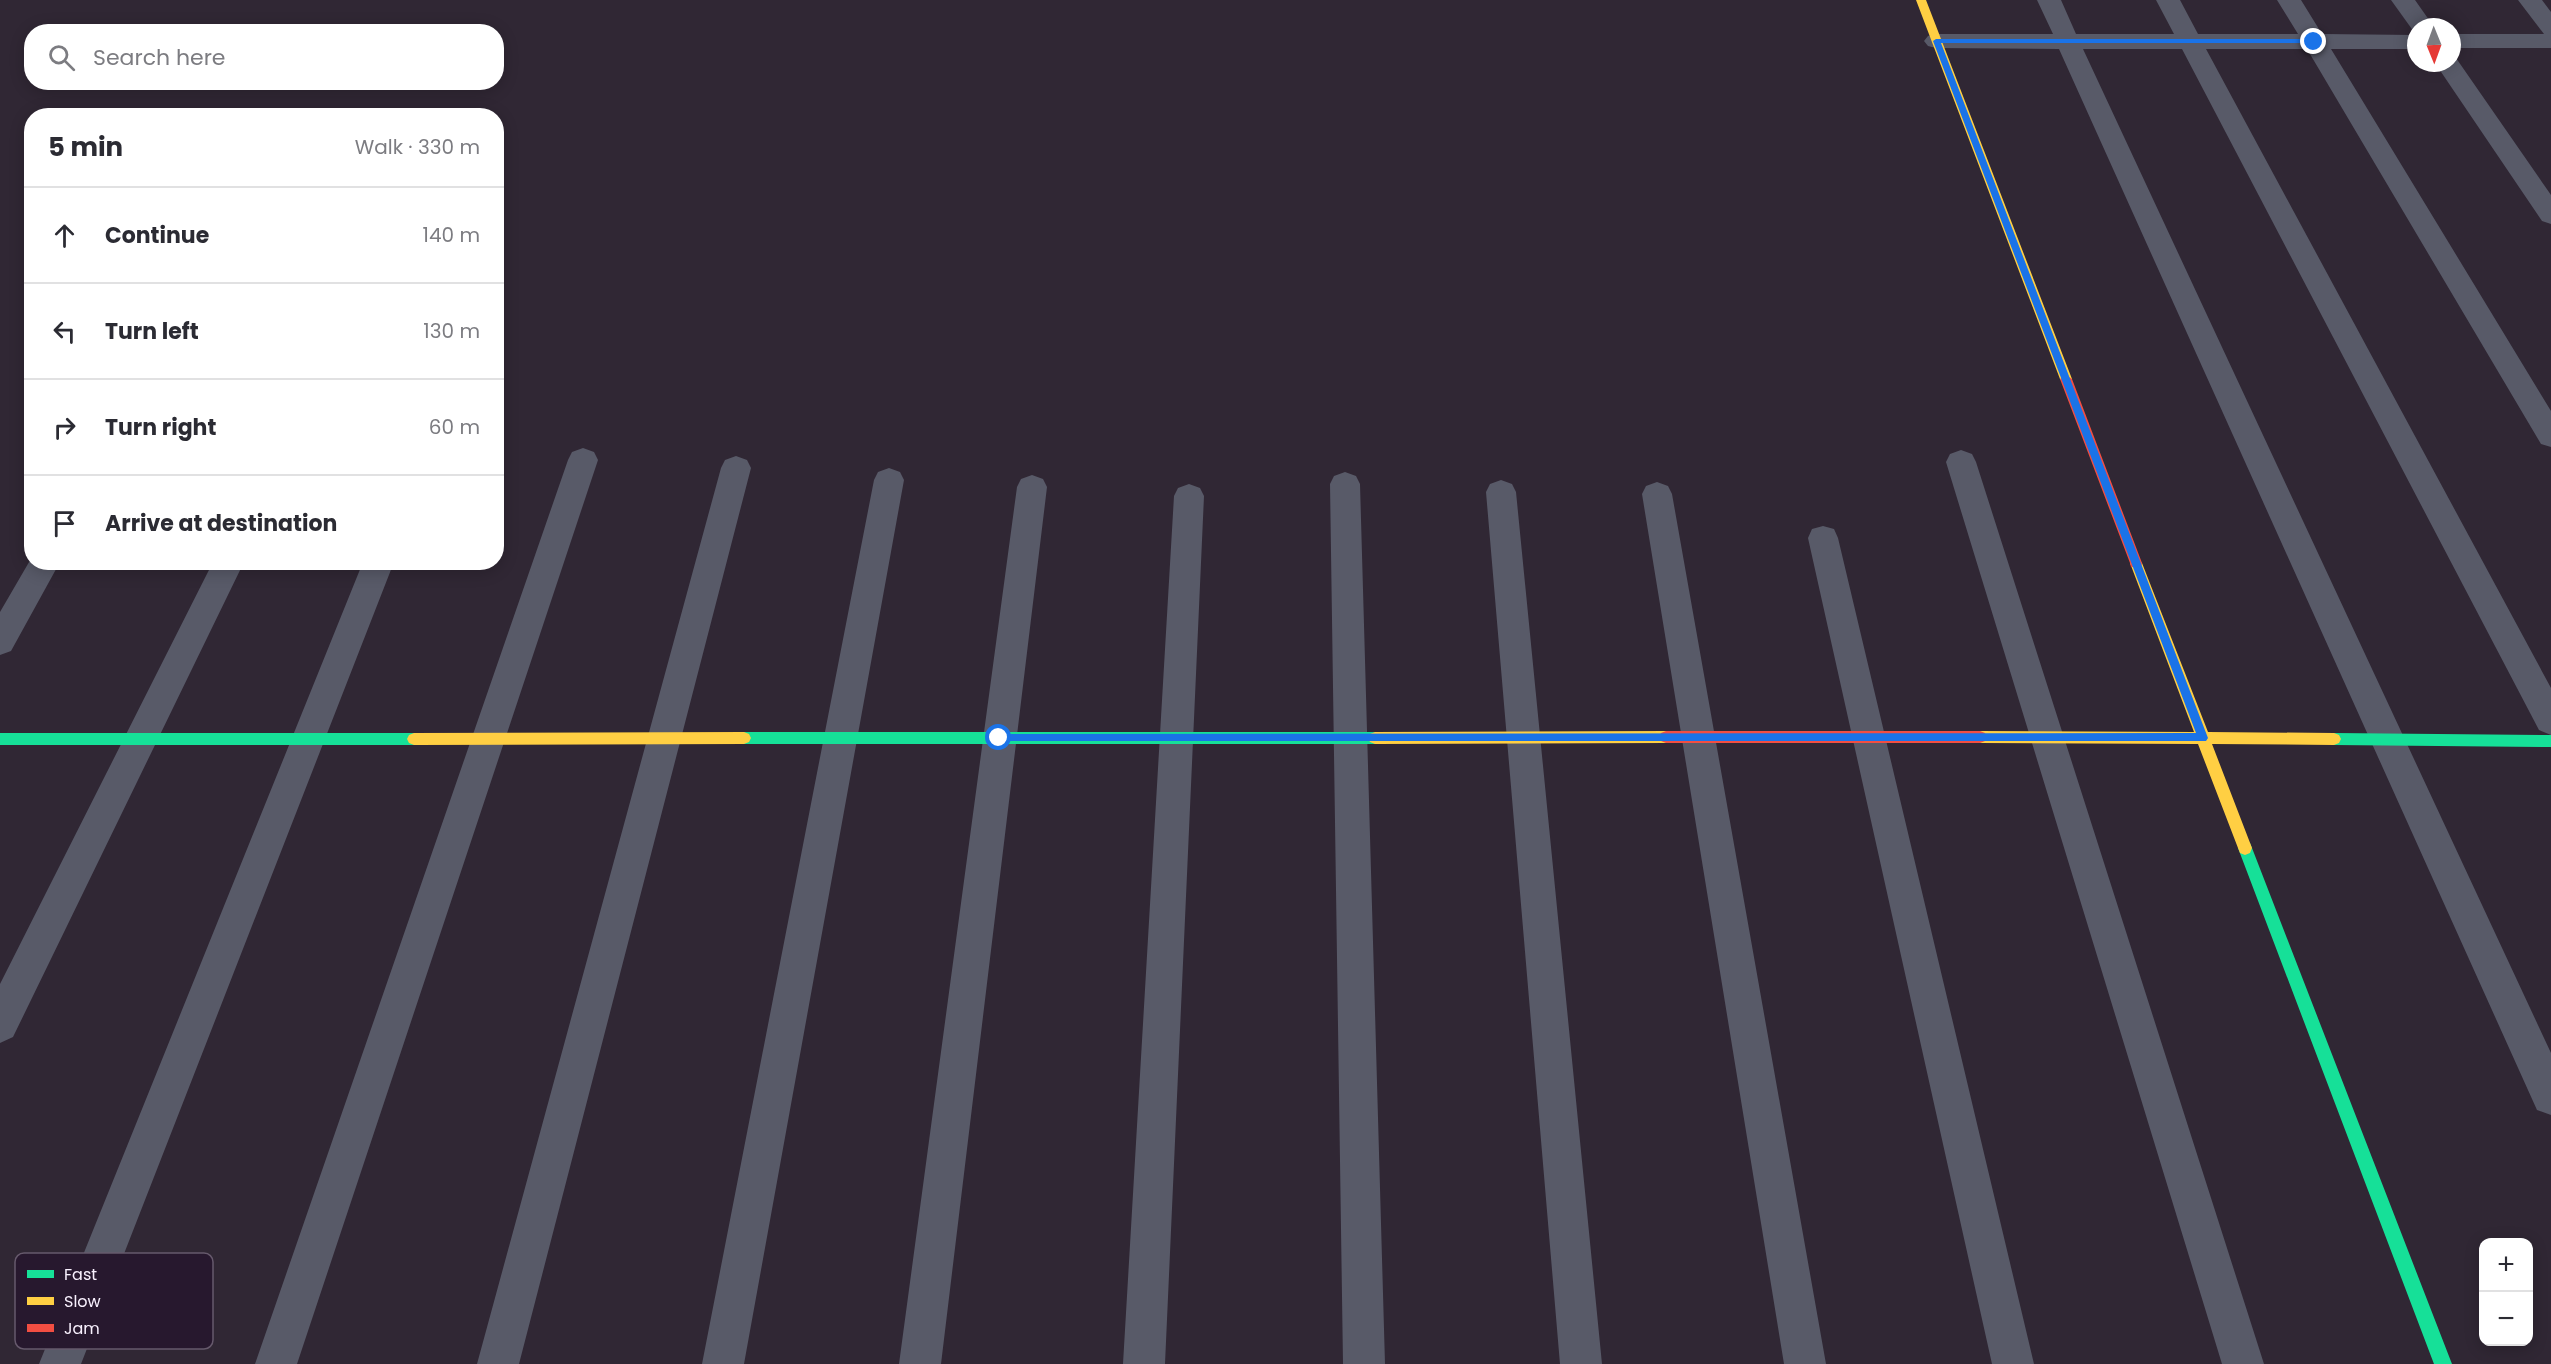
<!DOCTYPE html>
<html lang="en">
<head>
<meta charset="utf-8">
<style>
	:root { --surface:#fff; --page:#f7f7f7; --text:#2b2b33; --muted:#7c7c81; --line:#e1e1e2 }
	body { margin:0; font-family:Poppins,sans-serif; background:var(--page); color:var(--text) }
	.controls { position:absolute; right:18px; bottom:18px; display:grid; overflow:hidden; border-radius:12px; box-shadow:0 3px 15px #0003 }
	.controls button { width:54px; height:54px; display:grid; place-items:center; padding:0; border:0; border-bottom:2px solid var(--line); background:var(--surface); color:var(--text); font:30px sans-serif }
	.compass { position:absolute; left:2407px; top:18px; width:54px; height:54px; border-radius:50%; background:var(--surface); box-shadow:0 3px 15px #0003; rotate:179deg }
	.stop { position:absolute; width:18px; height:18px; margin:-14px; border:4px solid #1a73e8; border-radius:50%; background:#fff }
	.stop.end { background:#1a73e8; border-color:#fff; box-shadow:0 2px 6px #0008 }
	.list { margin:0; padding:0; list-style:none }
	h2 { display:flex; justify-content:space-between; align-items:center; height:78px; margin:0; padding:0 24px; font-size:26px }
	h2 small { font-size:20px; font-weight:400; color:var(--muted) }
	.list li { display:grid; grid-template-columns:39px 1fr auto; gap:18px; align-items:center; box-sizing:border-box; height:96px; padding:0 24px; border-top:2px solid var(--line) }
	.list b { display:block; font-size:22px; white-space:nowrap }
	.list em { font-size:20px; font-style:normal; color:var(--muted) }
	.icon { flex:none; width:33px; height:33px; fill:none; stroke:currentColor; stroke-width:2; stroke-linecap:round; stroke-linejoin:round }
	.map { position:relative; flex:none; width:2551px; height:1364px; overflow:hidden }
	.search { position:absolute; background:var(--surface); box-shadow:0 3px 15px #0003; left:24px; top:24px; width:480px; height:66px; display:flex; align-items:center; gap:15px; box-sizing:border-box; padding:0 21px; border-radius:24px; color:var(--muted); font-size:22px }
	.panel { position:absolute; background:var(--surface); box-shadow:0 3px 15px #0003; left:24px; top:108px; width:480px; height:462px; border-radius:24px }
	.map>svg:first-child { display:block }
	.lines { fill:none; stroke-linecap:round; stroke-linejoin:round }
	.street { fill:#585a68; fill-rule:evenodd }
	.fast { fill:#16e098; fill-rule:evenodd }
	.slow { fill:#ffcf43; fill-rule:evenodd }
	.jam { fill:#f24e42; fill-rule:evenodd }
	.route { fill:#1a73e8 }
	.key { fill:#27182e; stroke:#66596c; stroke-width:1.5 }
	.key-label { font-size:16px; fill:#f9f1fe }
</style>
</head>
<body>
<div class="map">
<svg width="2551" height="1364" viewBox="0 0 2551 1364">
	<rect width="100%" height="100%" fill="#302734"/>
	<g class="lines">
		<path class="street" d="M 2037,0 L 2061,0 L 2076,34 L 2174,34 L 2156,0 L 2180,0 L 2198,34 L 2298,34 L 2277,0 L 2301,0 L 2322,34 L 2416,35 L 2416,49 L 2331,49 L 2551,411 L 2551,447 L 2541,444 L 2307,49 L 2206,49 L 2551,688 L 2551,735 L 2539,730 L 2182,49 L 2083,49 L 2551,1053 L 2551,1115 L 2537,1110 L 2059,49 L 1936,48 L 1928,46 L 1924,41 L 1928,36 L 1936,34 L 2053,34 Z
			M 2391,0 L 2415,0 L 2434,27 L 2416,27 L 2416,33 L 2414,32 Z
			M 2518,0 L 2542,0 L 2551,12 L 2551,48 L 2452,48 L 2452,34 L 2544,34 Z
			M 2452,57 L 2456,58 L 2551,195 L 2551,224 L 2542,221 L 2435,63 L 2452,63 Z
			M 583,448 L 594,452 L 598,460 L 297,1364 L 255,1364 L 568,460 L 572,452 Z
			M 1961,450 L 1972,454 L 1976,462 L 2264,1364 L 2222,1364 L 1946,462 L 1950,454 Z
			M 736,456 L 747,460 L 751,468 L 519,1364 L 477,1364 L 721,468 L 725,460 Z
			M 889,468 L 900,472 L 904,480 L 744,1364 L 702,1364 L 874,480 L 878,472 Z
			M 1345,472 L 1356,476 L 1360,484 L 1385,1364 L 1343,1364 L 1330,484 L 1334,476 Z
			M 1032,475 L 1043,479 L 1047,487 L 941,1364 L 899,1364 L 1017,487 L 1021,479 Z
			M 1501,480 L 1512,484 L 1516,492 L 1602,1364 L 1560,1364 L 1486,492 L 1490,484 Z
			M 1657,482 L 1668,486 L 1672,494 L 1826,1364 L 1784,1364 L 1642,494 L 1646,486 Z
			M 1189,484 L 1200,488 L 1204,496 L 1165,1364 L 1123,1364 L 1174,496 L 1178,488 Z
			M 1823,526 L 1834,529 L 1838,538 L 2034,1364 L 1992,1364 L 1808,538 L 1812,529 Z
			M 32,557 L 32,562 L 60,562 L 11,651 L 0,655 L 0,612 Z
			M 213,562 L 244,562 L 13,1037 L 0,1043 L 0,984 Z
			M 363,562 L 394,562 L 81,1364 L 39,1364 Z"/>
		<path class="fast" d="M 744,732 L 1375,732 L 1380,734 L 1382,738 L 1380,742 L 1375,744 L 744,744 L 739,742 L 737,738 L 739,734 Z
			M 0,733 L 414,733 L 419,735 L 421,739 L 419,743 L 414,745 L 0,745 Z
			M 2334,733 L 2551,735 L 2551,747 L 2334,745 L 2329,743 L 2327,739 L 2329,735 Z
			M 2245,841 L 2250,843 L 2252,848 L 2452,1364 L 2434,1364 L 2238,848 L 2240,843 Z"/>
		<path class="slow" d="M 1916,0 L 1926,0 L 2072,379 L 2070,382 L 2066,383 L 2060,379 Z
			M 2136,558 L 2142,563 L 2208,732 L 2334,733 L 2339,735 L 2341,739 L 2339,743 L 2334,745 L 2212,744 L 2252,848 L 2250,853 L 2245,855 L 2240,853 L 2238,848 L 2198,744 L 1980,743 L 1975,741 L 1973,737 L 1975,733 L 1980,731 L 2194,732 L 2130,563 Z
			M 1666,731 L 1671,733 L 1673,737 L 1671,741 L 1666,743 L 1375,744 L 1370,742 L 1368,738 L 1370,734 L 1375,732 Z
			M 744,732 L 749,734 L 751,738 L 749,742 L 744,744 L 414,745 L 409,743 L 407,739 L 409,735 L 414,733 Z"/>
		<path class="jam" d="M 2066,375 L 2072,379 L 2142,563 L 2141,567 L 2131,567 L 2130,563 L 2060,379 Z
			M 1666,731 L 1980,731 L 1985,733 L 1987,737 L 1985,741 L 1980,743 L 1666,743 L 1661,741 L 1659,737 L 1661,733 Z"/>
	</g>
	<path class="route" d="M 2314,39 L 2316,43 L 1941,43 L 2208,738 L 2206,741 L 996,741 L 994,738 L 999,734 L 2196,733 L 1933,41 L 1936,39 Z"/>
	<rect x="15" y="1253" width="198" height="96" rx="9" class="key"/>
	<rect x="27" y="1270" width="27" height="8" fill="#16e098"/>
	<rect x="27" y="1297" width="27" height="8" fill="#ffcf43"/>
	<rect x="27" y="1324" width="27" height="8" fill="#f24e42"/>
	<g class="key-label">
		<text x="64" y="1280">Fast</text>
		<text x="64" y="1307">Slow</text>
		<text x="64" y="1334">Jam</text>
	</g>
</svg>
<div class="controls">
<button>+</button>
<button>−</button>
</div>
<svg class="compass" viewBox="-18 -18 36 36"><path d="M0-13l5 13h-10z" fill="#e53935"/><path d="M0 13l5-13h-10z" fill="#7c7c81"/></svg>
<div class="stop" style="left:999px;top:738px"></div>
<div class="stop end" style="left:2314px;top:42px"></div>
<div class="search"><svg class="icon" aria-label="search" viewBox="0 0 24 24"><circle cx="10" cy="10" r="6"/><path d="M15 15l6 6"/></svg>Search here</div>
<section class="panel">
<h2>5 min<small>Walk · 330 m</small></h2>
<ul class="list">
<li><svg class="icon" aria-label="ahead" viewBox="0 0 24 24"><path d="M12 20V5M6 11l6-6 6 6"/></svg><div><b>Continue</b></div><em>140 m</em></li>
<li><svg class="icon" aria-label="left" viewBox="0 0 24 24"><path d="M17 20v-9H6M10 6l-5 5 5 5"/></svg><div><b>Turn left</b></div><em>130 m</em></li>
<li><svg class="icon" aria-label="right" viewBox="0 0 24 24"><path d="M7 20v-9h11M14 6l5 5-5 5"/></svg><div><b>Turn right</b></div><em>60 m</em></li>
<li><svg class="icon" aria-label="arrive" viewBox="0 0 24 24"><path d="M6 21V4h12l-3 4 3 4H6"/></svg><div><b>Arrive at destination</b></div></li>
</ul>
</section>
</div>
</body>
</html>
